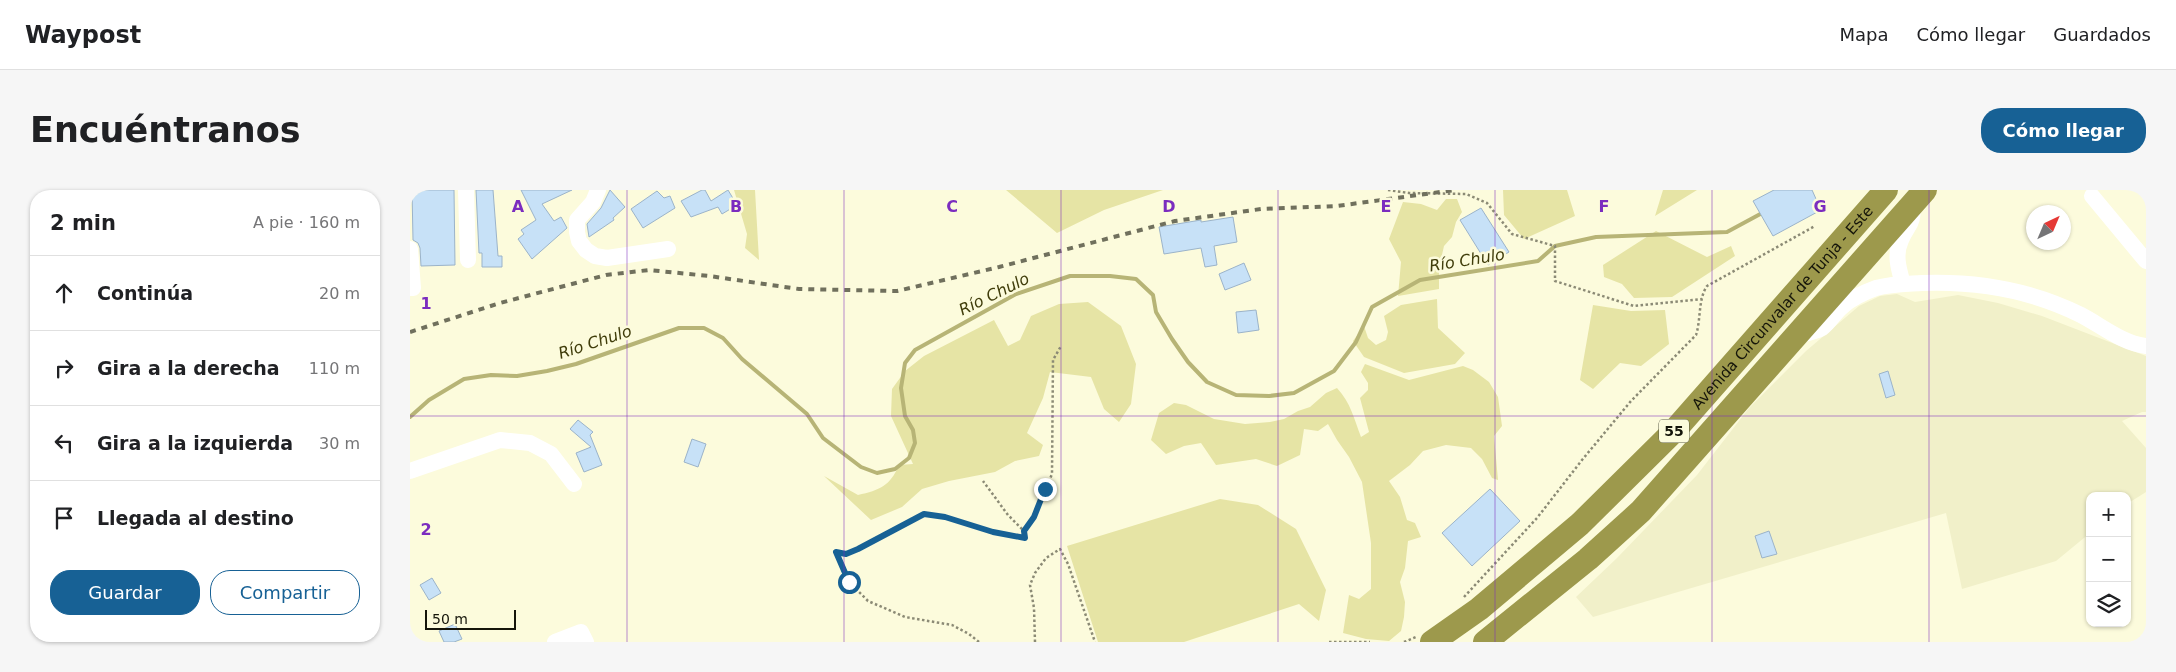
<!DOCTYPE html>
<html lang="es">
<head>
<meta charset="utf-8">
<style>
	:root { --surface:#fff; --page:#f6f6f6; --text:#202124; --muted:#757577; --line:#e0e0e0; --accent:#176195 }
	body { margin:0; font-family:"DejaVu Sans",sans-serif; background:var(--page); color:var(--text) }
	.controls { position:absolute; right:15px; bottom:15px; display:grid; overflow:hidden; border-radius:10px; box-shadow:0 1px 4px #0004 }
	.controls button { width:45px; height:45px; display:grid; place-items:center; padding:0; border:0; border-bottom:1px solid var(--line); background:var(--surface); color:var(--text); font:25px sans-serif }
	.compass { position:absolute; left:1616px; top:15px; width:45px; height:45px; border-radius:50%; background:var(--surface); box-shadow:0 1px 4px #0004; rotate:44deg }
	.scale { position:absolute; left:15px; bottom:12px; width:91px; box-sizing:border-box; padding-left:5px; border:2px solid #15150a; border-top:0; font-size:14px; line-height:18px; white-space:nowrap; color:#15150a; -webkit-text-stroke:4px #fcfbdc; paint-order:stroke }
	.stop { position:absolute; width:15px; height:15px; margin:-11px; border:4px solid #176195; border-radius:50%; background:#fff }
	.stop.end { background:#176195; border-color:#fff; box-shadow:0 1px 5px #0008 }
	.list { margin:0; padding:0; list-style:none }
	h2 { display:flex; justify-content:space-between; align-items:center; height:65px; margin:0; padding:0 20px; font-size:21px }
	h2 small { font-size:16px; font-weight:400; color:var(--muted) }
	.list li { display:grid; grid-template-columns:32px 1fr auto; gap:15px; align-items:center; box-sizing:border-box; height:75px; padding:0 20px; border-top:1px solid var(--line) }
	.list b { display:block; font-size:19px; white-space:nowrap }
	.list em { font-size:16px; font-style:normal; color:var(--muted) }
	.actions { display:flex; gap:10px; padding:15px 20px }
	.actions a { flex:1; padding:11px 0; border:1px solid var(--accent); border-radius:20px; text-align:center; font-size:18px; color:var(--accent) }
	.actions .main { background:var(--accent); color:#fff }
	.icon { flex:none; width:28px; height:28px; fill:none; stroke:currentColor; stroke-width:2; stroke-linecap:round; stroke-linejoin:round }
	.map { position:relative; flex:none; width:1736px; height:452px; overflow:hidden; border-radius:20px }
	header { display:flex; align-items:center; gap:30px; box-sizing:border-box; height:70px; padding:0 25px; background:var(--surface); border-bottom:1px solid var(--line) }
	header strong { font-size:24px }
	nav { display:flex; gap:28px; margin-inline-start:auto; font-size:18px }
	.intro { display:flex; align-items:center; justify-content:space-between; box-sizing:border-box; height:120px; padding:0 30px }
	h1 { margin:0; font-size:35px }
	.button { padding:12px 22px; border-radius:20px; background:var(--accent); color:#fff; font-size:18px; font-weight:700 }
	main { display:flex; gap:30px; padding:0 30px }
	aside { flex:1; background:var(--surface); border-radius:20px; box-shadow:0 1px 4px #0004 }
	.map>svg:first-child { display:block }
	.built { fill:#f1f0c9 }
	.green { fill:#e6e4a5 }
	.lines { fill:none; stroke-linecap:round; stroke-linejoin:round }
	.stream { stroke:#b7b476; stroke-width:4 }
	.building { fill:#c7e1f7; stroke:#9bb3c9 }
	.path { stroke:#8b8a75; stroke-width:2.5; stroke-dasharray:2.5 2.5; stroke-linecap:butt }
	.minor { stroke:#fff; stroke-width:16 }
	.highway { stroke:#9d994c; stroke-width:24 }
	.rail { stroke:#70705d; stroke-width:4; stroke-dasharray:6 6; stroke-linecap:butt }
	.route { stroke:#176195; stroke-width:6 }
	.grid { fill:none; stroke:#7b2cbf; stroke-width:1; stroke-opacity:0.55 }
	.labels { text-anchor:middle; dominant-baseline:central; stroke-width:5; stroke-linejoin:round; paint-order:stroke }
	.shield { fill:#fcfbdc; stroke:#5a5a49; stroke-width:1 }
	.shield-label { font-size:14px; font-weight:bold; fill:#15150a }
	.street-label { font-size:15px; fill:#15150a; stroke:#fcfbdc }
	.water-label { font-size:16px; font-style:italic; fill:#403d0b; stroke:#fcfbdc }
	.grid-label { font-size:16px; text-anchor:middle; font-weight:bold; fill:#7b2cbf; stroke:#fcfbdc; stroke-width:5; stroke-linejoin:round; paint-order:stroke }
</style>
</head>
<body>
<header>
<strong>Waypost</strong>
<nav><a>Mapa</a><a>Cómo llegar</a><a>Guardados</a></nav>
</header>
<div class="intro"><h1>Encuéntranos</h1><a class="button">Cómo llegar</a></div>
<main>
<aside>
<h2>2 min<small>A pie · 160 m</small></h2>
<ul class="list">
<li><svg class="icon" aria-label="ahead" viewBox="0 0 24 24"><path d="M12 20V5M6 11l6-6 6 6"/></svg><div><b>Continúa</b></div><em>20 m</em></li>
<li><svg class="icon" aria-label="right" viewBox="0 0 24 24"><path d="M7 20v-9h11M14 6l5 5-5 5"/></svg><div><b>Gira a la derecha</b></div><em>110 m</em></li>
<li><svg class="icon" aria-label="left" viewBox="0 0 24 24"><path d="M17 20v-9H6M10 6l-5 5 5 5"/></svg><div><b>Gira a la izquierda</b></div><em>30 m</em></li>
<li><svg class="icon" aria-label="arrive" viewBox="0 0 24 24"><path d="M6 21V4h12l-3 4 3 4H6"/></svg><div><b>Llegada al destino</b></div></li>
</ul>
<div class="actions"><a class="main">Guardar</a><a>Compartir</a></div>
</aside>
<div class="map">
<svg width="1736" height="452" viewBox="0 0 1736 452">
	<rect width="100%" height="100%" fill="#fcfbdc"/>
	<path class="built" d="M 1487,104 L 1505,112 L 1548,105 L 1588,113 L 1632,126 L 1736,166 L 1736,222 L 1732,222 L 1712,231 L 1736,258 L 1736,302 L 1717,314 L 1717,306 L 1680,306 L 1680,343 L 1646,371 L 1552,399 L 1536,323 L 1183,427 L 1166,407 L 1207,368 L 1287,285 L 1339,218 L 1396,161 L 1449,116 L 1470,106 Z"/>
	<path class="green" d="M 324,0 L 345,0 L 349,70 L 335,58 L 337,44 Z
		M 596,0 L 753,0 L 694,20 L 647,43 Z
		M 1093,0 L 1157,0 L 1165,26 L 1114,49 L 1094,25 Z
		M 1253,0 L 1287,0 L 1245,26 Z
		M 1036,9 L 1047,9 L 1052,22 L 1046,32 L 1042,47 L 1034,56 L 1029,78 L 1029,99 L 988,106 L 991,72 L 979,49 L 993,12 L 1011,14 L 1027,20 Z
		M 1246,41 L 1297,67 L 1321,56 L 1325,66 L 1262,107 L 1224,108 L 1212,94 L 1194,87 L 1193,75 Z
		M 1027,109 L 1028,138 L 1055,163 L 1045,174 L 994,183 L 954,167 L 943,151 L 954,136 L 958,148 L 966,155 L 976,150 L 978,142 L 974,126 L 991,115 Z
		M 678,112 L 711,136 L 726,174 L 721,214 L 709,232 L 694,219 L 681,187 L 640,182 L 633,208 L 617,243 L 633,255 L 629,266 L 605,271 L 585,282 L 539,291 L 512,299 L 492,317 L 461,330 L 414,286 L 448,305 C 470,300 480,296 489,275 L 503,274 L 481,226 L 482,199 L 495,181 L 514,166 L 584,130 L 598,156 L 610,150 L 621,126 L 649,114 Z
		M 1183,115 L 1221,121 L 1255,120 L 1259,154 L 1231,176 L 1210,173 L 1183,199 L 1170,190 Z
		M 955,174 L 999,190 L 1053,176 L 1063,180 L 1079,192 L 1088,207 L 1092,236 L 1084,246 L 1088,290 L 1082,288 L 1072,269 L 1061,258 L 1036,255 L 1013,261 L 1000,275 L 979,291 L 990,307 L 997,330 L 1005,333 L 1011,347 L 998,351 L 995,378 L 990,392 L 995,412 L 994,427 L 991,441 L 979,451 L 956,449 L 933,443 L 939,405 L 949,409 L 961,399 L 961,353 L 952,292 L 939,267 L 927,250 L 918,234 L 908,241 L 894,239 L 890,265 L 867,276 L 846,269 L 806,275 L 791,253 L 774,256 L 756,264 L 741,250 L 749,223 L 764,213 L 776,215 L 804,229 L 835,234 L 860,232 L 874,229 L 888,221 L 900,217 L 916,203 L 927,198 C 941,213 944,229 951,247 L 959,242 L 950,208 L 958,200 L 958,193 L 951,182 Z
		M 810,309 L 848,315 L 886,339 L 916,400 L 909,431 L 889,414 L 774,452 L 688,452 L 657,356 Z"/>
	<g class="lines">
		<path class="stream" d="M 0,227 L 19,210 L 54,189 L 81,185 L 107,186 L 137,181 L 166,174 L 269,138 L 294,138 L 313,148 L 332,169 L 397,224 L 413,248 L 451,277 L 467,283 L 485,279 L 499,268 L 505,253 L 503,240 L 495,226 L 491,198 L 495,173 L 505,160 L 606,104 L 660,86 L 700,86 L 726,89 L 743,105 L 746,122 L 762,149 L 778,172 L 797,192 L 826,205 L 859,206 L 884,203 L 924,181 L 946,152 L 962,117 L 1010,90 L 1128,71 L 1145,56 L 1186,47 L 1317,42 L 1354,22"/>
	</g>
	<path class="building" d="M 2,0 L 44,0 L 45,75 L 11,76 L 10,58 L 8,53 L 3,50 Z
		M 66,0 L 83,0 L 88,66 L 92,66 L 92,77 L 72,77 L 72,63 L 69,63 Z
		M 111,0 L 162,0 L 132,14 L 144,31 L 151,27 L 157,38 L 122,69 L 108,49 L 114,44 L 111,40 L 126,30 Z
		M 200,0 L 215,17 L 203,28 L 204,30 L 179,47 L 177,34 L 191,18 Z
		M 292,0 L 295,0 L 301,11 L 318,0 L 327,15 L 312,24 L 308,17 L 281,27 L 271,11 Z
		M 1364,0 L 1402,0 L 1411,20 L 1363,46 L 1343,11 Z
		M 247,1 L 254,8 L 260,6 L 265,18 L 233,38 L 221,19 Z
		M 1071,18 L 1099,62 L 1078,75 L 1050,30 Z
		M 823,27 L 827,52 L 804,56 L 807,75 L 795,77 L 791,58 L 754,64 L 749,37 L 791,30 L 791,32 Z
		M 834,73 L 841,90 L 815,100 L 809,84 Z
		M 846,120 L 849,140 L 828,143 L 826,122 Z
		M 1478,181 L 1485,205 L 1476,208 L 1469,184 Z
		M 168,230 L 183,242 L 180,245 L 192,275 L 174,282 L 166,263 L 181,257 L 160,239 Z
		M 282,249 L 296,254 L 288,277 L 274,272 Z
		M 1080,299 L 1110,331 L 1062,376 L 1032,343 Z
		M 1359,341 L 1367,364 L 1352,368 L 1345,346 Z
		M 22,388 L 31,403 L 19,410 L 10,395 Z
		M 45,434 L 52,449 L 44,452 L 34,452 L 29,441 Z"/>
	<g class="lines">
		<path class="path" d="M 978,0 L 999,3 L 1056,4 L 1077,13 L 1102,44 L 1145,56 L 1145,91 L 1224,116 L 1292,109
			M 614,341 L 624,327 L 642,284 L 643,170 L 651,156
			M 1054,407 L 1127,328 L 1172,270 L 1221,211 L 1286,145 C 1291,130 1288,109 1297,96 L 1405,36
			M 569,452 L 559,444 L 542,435 L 495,427 L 458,411 L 439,392 L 432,372 L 427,362 L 436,364 L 448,359 L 514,324 L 535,327 L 583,342 L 615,348 L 614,341 L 598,325 L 573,291
			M 625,452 L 624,418 L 620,395 L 625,383 L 636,368 L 650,359 L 658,374 L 685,452
			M 919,452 L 960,452
			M 994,452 L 1006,447"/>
		<path class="minor" d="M 56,0 L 58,70
			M 188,0 L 183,12 L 167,30 L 167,42 L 169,51 L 176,60 L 185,66 L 197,68 L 258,59
			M 1682,6 L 1736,71
			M 0,59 L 3,98 L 0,98
			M 1493,94 C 1489,80 1484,65 1491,50 C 1499,32 1503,37 1503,13
			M 1386,146 C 1394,144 1405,142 1412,138 C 1420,132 1425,122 1433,116 C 1442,108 1455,102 1466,98 C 1481,94 1497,94 1512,93 C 1567,91 1621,100 1671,125 C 1692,136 1712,153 1736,156
			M 0,281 L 90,250 L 120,253 L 141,264 L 164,294
			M 145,452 L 171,442 L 176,452"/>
		<g class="highway">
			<path id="s1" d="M 1022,452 L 1069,419 L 1170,334 L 1264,241 L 1476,0"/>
			<path d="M 1075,452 L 1178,369 L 1231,321 L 1515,0"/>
		</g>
		<path class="rail" d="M 0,142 L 90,113 L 196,85 L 239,80 L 299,86 L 389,99 L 487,101 L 589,77 L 765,31 L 851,19 L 927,16 L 1045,0"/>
	</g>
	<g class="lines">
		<path class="route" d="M 439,392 L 426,362 L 436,364 L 448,359 L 514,324 L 535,327 L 583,342 L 615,348 L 614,341 L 624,327 L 635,299"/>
	</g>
	<path class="grid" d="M 217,0 L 217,452M 434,0 L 434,452M 651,0 L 651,452M 868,0 L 868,452M 1085,0 L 1085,452M 1302,0 L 1302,452M 1519,0 L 1519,452M 0,226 L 1736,226"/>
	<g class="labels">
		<rect class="shield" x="1249" y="229.5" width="30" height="23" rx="4"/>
		<g class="shield-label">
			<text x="1264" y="241">55</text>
		</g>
		<g class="street-label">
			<text stroke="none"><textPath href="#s1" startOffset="486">Avenida Circunvalar de Tunja - Este</textPath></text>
		</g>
		<g class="water-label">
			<text transform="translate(1057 70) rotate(-9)">Río Chulo</text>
			<text transform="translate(584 104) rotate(-26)">Río Chulo</text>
			<text transform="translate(185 152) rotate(-18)">Río Chulo</text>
		</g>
	</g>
	<g class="grid-label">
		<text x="108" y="22">A</text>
		<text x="326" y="22">B</text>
		<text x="542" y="22">C</text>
		<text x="759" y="22">D</text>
		<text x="976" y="22">E</text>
		<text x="1194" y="22">F</text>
		<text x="1410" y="22">G</text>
		<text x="16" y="119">1</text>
		<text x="16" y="345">2</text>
	</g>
</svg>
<div class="controls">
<button>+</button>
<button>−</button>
<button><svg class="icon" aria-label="layers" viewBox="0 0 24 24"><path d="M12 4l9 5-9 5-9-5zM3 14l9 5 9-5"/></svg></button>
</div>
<svg class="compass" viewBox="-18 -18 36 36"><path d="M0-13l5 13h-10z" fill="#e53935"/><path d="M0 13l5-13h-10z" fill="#757577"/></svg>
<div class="scale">50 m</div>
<div class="stop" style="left:439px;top:392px"></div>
<div class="stop end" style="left:635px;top:299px"></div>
</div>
</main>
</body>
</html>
